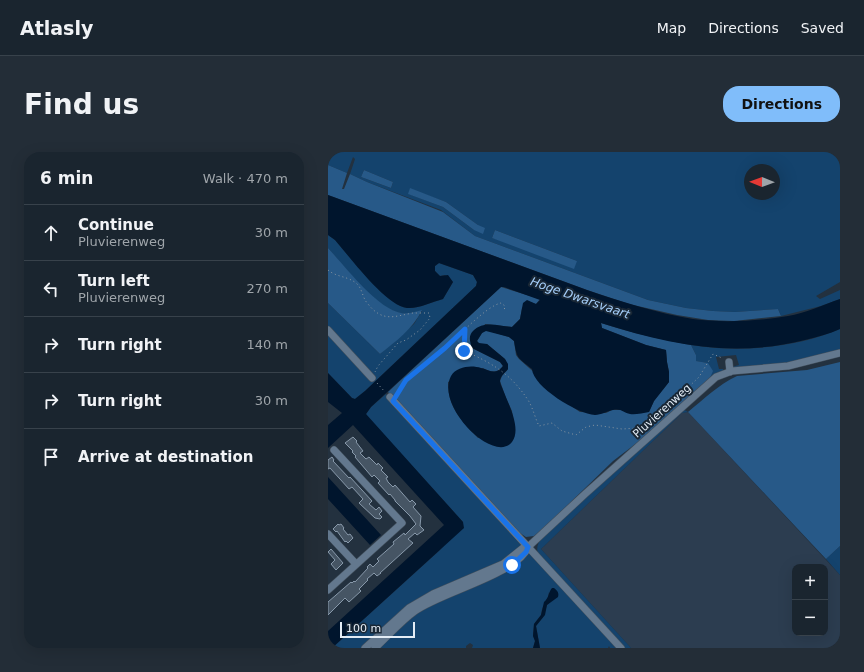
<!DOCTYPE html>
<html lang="en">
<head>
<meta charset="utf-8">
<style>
	:root { --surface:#1a252f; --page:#232d37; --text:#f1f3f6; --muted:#9fa5aa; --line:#38424b; --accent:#80bdfa }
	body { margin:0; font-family:"DejaVu Sans",sans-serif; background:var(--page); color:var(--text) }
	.controls { position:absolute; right:12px; bottom:12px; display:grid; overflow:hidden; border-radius:8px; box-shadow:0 4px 16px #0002 }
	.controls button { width:36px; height:36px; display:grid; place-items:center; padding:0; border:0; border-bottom:1px solid var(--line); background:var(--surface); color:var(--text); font:20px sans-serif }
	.compass { position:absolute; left:416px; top:12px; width:36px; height:36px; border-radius:50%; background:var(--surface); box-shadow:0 4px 16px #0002; rotate:271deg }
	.scale { position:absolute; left:12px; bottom:10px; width:75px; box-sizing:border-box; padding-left:4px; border:2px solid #e3ecf5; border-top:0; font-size:11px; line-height:14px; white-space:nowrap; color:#e3ecf5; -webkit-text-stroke:3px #192735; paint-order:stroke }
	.stop { position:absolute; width:12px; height:12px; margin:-9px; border:3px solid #1a73e8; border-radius:50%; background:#fff }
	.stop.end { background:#1a73e8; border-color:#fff; box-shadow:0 1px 4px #0008 }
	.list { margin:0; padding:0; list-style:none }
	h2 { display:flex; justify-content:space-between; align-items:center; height:52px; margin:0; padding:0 16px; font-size:17px }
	h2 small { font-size:13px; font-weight:400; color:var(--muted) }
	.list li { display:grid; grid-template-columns:26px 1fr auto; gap:12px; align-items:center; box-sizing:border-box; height:56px; padding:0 16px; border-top:1px solid var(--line) }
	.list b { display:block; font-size:15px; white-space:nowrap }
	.list p { margin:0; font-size:13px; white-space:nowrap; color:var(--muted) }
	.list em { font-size:13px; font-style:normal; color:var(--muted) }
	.icon { flex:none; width:22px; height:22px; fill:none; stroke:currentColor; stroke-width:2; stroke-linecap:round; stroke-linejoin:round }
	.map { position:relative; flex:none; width:512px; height:496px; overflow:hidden; border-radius:16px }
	header { display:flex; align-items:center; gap:24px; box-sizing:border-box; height:56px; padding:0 20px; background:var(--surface); border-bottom:1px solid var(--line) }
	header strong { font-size:19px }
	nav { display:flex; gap:22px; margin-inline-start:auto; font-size:14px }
	.intro { display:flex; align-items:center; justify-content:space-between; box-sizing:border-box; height:96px; padding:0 24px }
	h1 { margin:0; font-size:28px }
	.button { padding:10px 18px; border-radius:16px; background:var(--accent); color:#111; font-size:14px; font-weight:700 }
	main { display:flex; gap:24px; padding:0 24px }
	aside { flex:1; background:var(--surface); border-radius:16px; box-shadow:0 4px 16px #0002 }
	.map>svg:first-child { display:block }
	.built { fill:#2c3d50; fill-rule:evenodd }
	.green { fill:#14436d; fill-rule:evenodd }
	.forest { fill:#275988 }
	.water { fill:#00152d }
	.building { fill:#465564; stroke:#89a }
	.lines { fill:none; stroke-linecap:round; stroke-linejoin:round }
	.minor-casing { stroke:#424f5c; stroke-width:8 }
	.path { stroke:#8a96a1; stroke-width:1; stroke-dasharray:1 3; stroke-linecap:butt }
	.minor { stroke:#63788e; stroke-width:7 }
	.route { stroke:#1a73e8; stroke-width:5 }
	.labels { text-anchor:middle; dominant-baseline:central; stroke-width:4; stroke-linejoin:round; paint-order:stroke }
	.street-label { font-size:11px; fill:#e3ecf5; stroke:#192735 }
	.water-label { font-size:12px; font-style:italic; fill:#a4cdf8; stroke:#192735 }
</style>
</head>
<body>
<header>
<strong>Atlasly</strong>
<nav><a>Map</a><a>Directions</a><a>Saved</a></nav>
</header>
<div class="intro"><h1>Find us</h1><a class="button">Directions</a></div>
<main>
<aside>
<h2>6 min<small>Walk · 470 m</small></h2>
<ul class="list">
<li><svg class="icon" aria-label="ahead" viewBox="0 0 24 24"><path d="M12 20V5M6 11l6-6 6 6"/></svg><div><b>Continue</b><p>Pluvierenweg</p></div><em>30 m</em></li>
<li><svg class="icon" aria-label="left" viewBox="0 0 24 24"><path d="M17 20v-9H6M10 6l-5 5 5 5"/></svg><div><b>Turn left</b><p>Pluvierenweg</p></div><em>270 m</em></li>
<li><svg class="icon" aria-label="right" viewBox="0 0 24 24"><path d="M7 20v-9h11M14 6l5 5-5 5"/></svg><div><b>Turn right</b></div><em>140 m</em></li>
<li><svg class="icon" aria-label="right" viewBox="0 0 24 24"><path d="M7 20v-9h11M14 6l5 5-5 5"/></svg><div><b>Turn right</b></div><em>30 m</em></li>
<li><svg class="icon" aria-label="arrive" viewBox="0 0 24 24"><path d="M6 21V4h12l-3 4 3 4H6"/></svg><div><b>Arrive at destination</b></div></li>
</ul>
</aside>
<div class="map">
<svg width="512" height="496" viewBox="0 0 512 496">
	<rect width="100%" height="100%" fill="#23313f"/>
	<path class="built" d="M 360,260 L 512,423 L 512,496 L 303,496 L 213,397 L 354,261 ZM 467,415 L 497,415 L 497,481 L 467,481 Z"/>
	<path class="green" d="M 0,0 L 512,0 L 512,130 L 488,144 L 492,147 L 512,138 L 512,147 L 493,154 L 453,164 L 450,157 L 407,160 L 385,159 L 358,156 L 320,148 L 147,84 L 113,58 L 39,30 L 22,22 L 27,7 L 25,5 L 19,21 L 0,13 ZM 36,18 L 65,30 L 63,36 L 33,25 ZM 422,18 L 446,18 L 446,42 L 422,42 ZM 82,37 L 118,50 L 150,73 L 146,78 L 115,55 L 81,42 ZM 167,78 L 249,109 L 164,86 Z
		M 0,83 L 7,88 C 21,104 59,154 79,156 C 90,157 104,150 115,147 L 125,130 L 117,123 L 112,124 L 107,119 L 107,114 L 111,111 L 145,123 L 149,130 L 148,134 L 37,239 L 27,247 L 24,246 L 0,221 L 0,151 L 52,202 L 86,172 L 94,159 C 87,160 79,162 72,161 C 47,156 17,115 0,96 Z
		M 512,177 L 512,198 L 455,212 L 405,217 L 404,215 L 411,213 L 408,203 L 388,205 L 391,217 L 395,217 L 396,219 L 381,228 L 380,211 L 367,209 L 368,203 L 363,193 C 410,201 468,196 512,177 Z
		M 58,242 L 195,394 L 174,411 L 105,441 L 35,496 L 4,496 L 112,398 L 135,370 L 39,264 L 38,262 L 43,255 Z
		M 355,257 L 360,260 L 354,261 L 213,397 L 303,496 L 282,496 L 281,494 L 280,496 L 212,496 L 208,474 L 215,465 L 219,453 L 222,450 L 221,440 L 220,445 L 214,457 L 213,463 L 206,472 L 205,484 L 207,489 L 205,496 L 144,496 L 145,493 L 142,491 L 138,494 L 138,496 L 49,496 L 88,460 L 198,402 L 210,402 C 208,395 210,391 214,385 Z
		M 512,394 L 512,423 L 498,407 Z"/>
	<path class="forest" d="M 0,13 L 19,21 L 14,37 L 16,37 L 22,22 L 39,30 L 115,60 L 147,84 L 320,148 L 358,156 L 385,159 L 407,160 L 450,157 L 453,164 L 406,169 L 380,168 L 349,163 L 301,152 L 259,138 L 0,43 Z
		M 36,18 L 65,30 L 63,36 L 33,25 Z
		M 82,36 L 118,50 L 150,73 L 157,76 L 155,82 L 146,78 L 115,55 L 80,42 Z
		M 167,78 L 249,109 L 246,117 L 164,86 Z
		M 0,96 C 17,114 48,156 73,161 C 79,162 87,160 94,158 C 85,177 68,189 52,202 L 0,151 Z
		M 173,135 L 212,147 L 208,152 L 199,149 L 194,156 L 192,167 L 184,175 L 157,172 L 144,196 L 172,210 L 175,214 C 169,222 162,220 155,216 L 120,230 C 120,256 133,268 150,286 L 187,278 L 184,259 L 178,246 L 172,229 L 174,224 L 180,217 L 177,207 L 159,192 L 151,192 L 149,189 L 154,181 L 158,178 L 181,185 L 186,189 L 188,203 L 191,207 L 246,256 L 252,260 L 278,261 L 284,258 L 295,258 L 321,260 L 326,249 L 341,230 L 341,220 L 339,210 L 338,198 L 318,193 L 274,176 L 273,171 C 303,181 332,187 363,193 L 368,203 L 368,209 L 380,211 L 385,219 L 381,228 L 314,287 L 285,309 L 215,377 L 206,384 L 198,385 L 189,379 L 60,240 Z
		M 512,210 L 512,394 L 498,407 L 360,260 C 376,247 390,233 409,224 L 479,218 Z"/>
	<path class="water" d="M 0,43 L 259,138 C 294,150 329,161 365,167 C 396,171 429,169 460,164 C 477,161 495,153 512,147 L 512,177 C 501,182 489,185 477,188 C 405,206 342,193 273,171 L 274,176 L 318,193 L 338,198 L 339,210 L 341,220 L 341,230 L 326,249 L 321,260 C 315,261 307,263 302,262 C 296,261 293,256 285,258 C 279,259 273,263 267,263 C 250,262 205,235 204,217 C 189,205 189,207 186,189 L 181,185 L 158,179 L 154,181 L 149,189 L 151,191 L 159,192 L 177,207 L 180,212 L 180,217 C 178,220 172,224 172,229 C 172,232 174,235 175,238 C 180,251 194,277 184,290 C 166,313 107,254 123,224 C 129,214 144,213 153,216 C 162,218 167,224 175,214 L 172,210 L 144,196 C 142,190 140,184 145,179 C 156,168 171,174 184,175 L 192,167 L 195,151 L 199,148 L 208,152 L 212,148 L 176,135 L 173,135 L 43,255 L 38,262 L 135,370 L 136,376 L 4,496 L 0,496 L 0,479 L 116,373 L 25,273 L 0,296 L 0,273 L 14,261 L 0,250 L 0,221 L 24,246 L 27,247 L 37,239 L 148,134 L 149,130 L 145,123 L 111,111 L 107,114 L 107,119 L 112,124 L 120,123 L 125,130 L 115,147 C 104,150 90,157 79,156 C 58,154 21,104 7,88 L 0,83 Z
		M 0,325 L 53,383 L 42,393 L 0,347 Z
		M 224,436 L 226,436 C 230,439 231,441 230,445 L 219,453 L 217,463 L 208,474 L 212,496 L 205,496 L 207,489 L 205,484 L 206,472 L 213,463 L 216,450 C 221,446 220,441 224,436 Z"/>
	<path class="building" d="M 25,285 L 29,289 L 28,290 L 35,299 L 32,301 L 38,307 L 41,305 L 49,313 L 50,311 L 55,316 L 53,318 L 60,325 L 58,326 L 60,330 L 65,335 L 67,333 L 82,350 L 84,348 L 88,352 L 85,355 L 93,364 L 92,374 L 96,378 L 89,383 L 87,381 L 80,387 L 85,391 L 52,421 L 53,421 L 49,424 L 46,421 L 39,427 L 40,428 L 31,437 L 33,439 L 21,450 L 17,446 L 0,463 L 0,450 L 23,430 L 24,431 L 26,429 L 27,430 L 40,416 L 39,415 L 42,412 L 45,415 L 51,409 L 49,407 L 66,392 L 65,390 L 76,381 L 77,383 L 88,372 L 82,364 L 67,349 L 67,348 L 62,342 L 61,343 L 50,331 L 52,329 L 46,323 L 44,325 L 27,305 L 28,304 L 24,300 L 25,299 L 17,291 Z
		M 4,305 L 6,308 L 5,309 L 21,326 L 22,325 L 44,349 L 41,352 L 48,358 L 51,355 L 54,359 L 51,362 L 54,365 L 52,367 L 47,366 L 31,351 L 35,347 L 24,335 L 21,337 L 2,316 L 0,317 L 0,308 Z
		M 10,372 L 11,373 L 13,372 L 16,376 L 15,377 L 20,383 L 22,382 L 25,386 L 20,391 L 18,389 L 17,390 L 9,379 L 8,380 L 5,377 Z
		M 3,397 L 15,411 L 8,418 L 3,412 L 7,408 L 0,400 Z"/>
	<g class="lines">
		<g class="minor-casing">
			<path id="minor" d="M 0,178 L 44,226
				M 401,210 L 402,220
				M 62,245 L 293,496
				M 0,382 L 28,412
				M 0,438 L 74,371 L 6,298
				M 37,496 L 81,456 L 105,442 L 175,412 L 195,396 L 200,395 L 257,342 L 388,225 L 404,219 L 460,214 L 512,201
				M 47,496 C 60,484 73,469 87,459 C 113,440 190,422 200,395"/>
		</g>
		<path class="path" d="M 0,118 C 8,125 19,124 28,131 C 35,137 34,146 40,152 C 55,171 67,164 85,161 C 90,161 96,161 101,161 L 102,166 L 92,178 L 78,188 L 70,191 L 50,214 L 47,220
			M 137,177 L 137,199 C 165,212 182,221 200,248 C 205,256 207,266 211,274 L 224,271 L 234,279 L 248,283 L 258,275 L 267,273 L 294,277 L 311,276 L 324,270 L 371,225 L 385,202 L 394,206
			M 49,231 L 57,240
			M 68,243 C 72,239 74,232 78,228 C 87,217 105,207 116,197 C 129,186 158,154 173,151 L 177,154 L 176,159"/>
		<use href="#minor" class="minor"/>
	</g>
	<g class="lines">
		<path class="route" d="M 136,199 L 137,177 L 117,196 L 78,228 L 65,249 L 200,395 L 198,400 L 184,413"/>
	</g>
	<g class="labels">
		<g class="street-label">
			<text transform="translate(334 259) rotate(-42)">Pluvierenweg</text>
		</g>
		<g class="water-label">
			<text transform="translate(252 146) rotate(19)">Hoge Dwarsvaart</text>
		</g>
	</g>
</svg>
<div class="controls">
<button>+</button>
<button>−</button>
</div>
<svg class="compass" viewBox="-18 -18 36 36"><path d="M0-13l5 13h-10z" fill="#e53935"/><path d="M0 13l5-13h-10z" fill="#9fa5aa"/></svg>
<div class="scale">100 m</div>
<div class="stop" style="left:184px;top:413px"></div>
<div class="stop end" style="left:136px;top:199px"></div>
</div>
</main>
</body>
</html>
